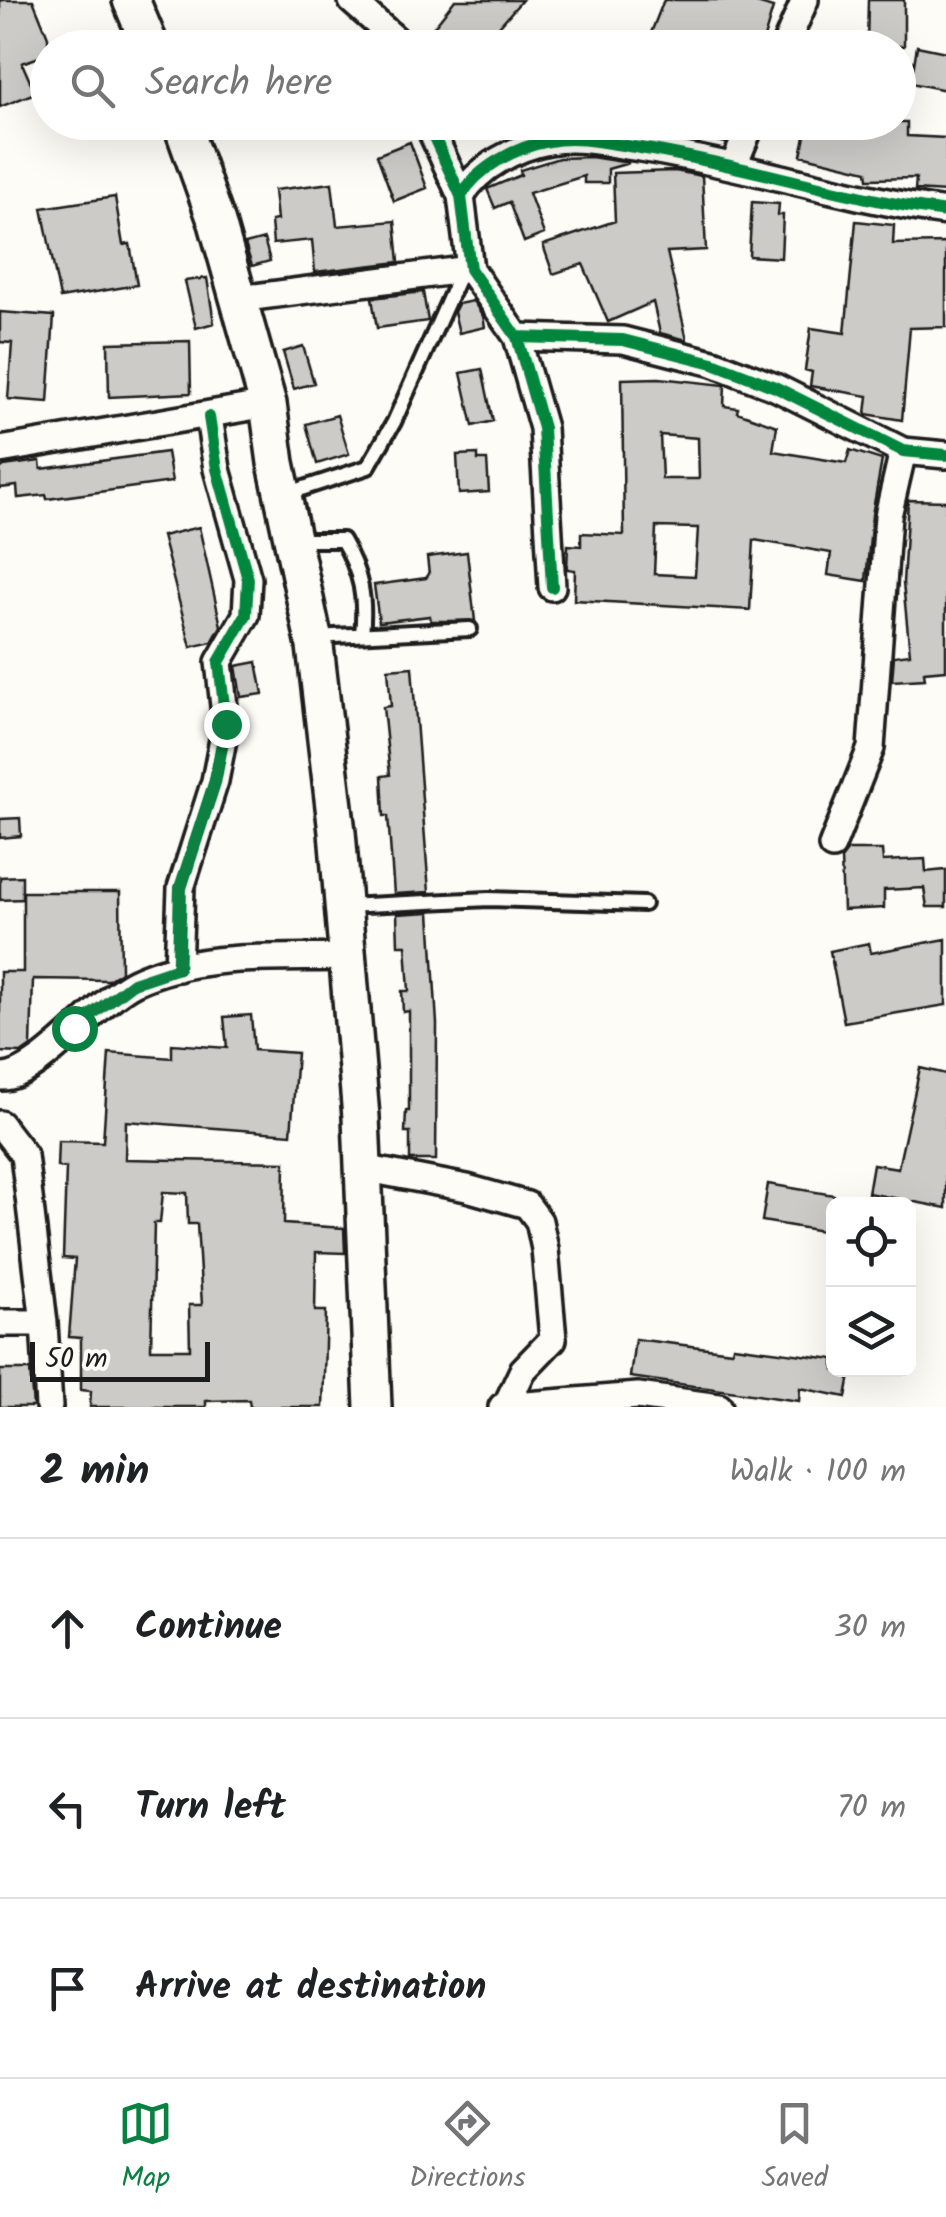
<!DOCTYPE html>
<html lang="en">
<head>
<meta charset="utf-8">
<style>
	:root { --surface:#fff; --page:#f2f2f2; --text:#202124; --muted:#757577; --line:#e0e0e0; --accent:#0b8043 }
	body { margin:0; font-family:Kalam,sans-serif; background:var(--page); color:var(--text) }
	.controls { position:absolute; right:30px; bottom:30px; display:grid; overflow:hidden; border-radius:15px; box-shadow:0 10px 40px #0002 }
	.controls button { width:90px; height:90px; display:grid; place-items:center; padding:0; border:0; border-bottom:2px solid var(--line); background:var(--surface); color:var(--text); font:50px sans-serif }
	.scale { position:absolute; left:30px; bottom:25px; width:180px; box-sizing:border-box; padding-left:10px; border:5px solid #1c1c1c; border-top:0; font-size:28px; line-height:35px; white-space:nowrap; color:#1c1c1c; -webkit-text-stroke:8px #fdfcf7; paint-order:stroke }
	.stop { position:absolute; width:30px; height:30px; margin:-22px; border:8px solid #0b8043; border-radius:50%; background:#fff }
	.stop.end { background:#0b8043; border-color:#fff; box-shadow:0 2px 10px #0008 }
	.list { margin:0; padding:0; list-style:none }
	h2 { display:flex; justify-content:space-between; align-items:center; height:130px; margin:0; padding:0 40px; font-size:42px }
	h2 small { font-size:32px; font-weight:400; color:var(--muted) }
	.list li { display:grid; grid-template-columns:65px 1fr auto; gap:30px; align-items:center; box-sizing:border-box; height:180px; padding:0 40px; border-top:2px solid var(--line) }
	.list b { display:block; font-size:38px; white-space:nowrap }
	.list em { font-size:32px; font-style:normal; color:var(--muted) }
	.icon { flex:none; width:55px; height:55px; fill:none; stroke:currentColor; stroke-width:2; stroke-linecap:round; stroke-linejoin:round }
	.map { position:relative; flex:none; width:946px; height:1407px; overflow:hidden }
	.search { position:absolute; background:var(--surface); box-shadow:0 10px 40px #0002; left:30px; right:30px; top:30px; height:110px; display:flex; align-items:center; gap:25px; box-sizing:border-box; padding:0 35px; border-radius:55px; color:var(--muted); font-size:38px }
	.sheet { height:670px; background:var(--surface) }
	nav { display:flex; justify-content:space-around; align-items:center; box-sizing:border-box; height:140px; border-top:2px solid var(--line); background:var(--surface); font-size:28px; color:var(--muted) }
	nav a { display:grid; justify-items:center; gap:5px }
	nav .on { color:var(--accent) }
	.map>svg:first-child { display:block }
	.building { fill:#cccbc8; stroke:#1c1c1c; stroke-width:2.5; fill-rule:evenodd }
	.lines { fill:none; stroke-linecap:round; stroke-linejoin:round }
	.lane-casing { stroke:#1c1c1c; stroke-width:20 }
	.street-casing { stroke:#1c1c1c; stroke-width:32 }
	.secondary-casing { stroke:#1c1c1c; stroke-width:42 }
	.lane { stroke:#fdfcf7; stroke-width:12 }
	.street { stroke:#fdfcf7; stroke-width:25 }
	.secondary { stroke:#fdfcf7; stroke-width:35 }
	.cycleway-casing { stroke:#fdfcf7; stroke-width:19 }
	.cycleway { stroke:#00873e; stroke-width:12 }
	.route { stroke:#0b8043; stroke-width:12 }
</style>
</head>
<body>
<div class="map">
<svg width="946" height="1407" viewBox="0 0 946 1407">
	<rect width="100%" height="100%" fill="#fdfcf7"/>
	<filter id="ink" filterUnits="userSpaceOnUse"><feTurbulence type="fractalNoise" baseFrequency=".01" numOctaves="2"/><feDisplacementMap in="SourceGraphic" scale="20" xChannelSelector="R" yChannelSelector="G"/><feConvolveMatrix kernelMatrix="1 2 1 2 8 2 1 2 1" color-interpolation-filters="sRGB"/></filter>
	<g filter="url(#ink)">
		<path class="building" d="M 0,0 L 33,0 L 48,37 L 48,54 L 22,63 L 35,93 L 0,107 Z
			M 455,0 L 522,0 L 480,48 L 417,48 Z
			M 664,0 L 747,0 L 773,8 L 761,48 L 645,48 Z
			M 868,0 L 904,0 L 904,46 L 867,46 Z
			M 917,46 L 946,52 L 946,90 L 911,83 Z
			M 672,122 L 734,122 L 726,143 L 671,130 Z
			M 808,122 L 907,122 L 907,136 L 946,138 L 946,192 L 915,190 L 916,178 L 868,179 L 867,171 L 801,155 Z
			M 410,142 L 427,188 L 394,201 L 377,155 Z
			M 591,157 L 629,163 L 608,169 L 608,183 L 584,183 L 584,176 L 529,193 L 544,234 L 524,242 L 509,202 L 495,208 L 487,189 L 521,175 L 520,170 L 559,158 Z
			M 675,171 L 702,176 L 706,250 L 667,252 L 687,340 L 660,333 L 653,302 L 608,322 L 583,264 L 553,274 L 543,245 L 615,221 L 613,173 Z
			M 332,183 L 337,226 L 395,221 L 399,262 L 315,272 L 312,240 L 273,244 L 271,221 L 277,220 L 274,190 Z
			M 115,197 L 123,245 L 130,244 L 137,285 L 60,298 L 42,208 Z
			M 752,202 L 779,204 L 778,215 L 783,215 L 781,258 L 749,256 Z
			M 856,221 L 894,225 L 893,244 L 946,243 L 946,327 L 910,328 L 902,420 L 866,414 L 868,396 L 810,386 L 812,372 L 805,370 L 811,328 L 845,333 Z
			M 264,239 L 270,261 L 252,266 L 245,244 Z
			M 207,278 L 214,323 L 196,328 L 185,281 Z
			M 423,292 L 428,321 L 377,328 L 372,298 Z
			M 473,301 L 483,316 L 485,327 L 459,333 L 454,312 L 458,304 Z
			M 0,312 L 54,316 L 48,402 L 8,399 L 12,343 L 0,342 Z
			M 190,341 L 191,393 L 109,397 L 108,343 Z
			M 303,346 L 314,383 L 294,389 L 283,352 Z
			M 482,369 L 493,421 L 473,426 L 461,373 Z
			M 659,378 L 725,385 L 724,406 L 738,408 L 737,412 L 777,426 L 773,451 L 846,463 L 850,450 L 882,460 L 872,515 L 866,581 L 828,575 L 831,553 L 754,540 L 750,610 L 574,600 L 575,570 L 567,569 L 568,545 L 581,546 L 581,533 L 624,535 L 622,379 ZM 660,435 L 698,438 L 699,479 L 662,479 ZM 656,527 L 698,528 L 695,576 L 654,574 Z
			M 337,415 L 349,454 L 317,464 L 306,424 Z
			M 167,452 L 172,482 L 47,499 L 46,495 L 18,498 L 17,486 L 0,488 L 0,469 L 4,466 L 40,461 L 41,469 Z
			M 478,454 L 478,460 L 487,460 L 489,492 L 459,494 L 457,455 Z
			M 908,500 L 946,501 L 946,670 L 924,672 L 925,679 L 892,681 L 894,656 L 910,654 L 903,583 Z
			M 199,527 L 221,626 L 212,642 L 191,647 L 162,536 Z
			M 467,552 L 475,621 L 431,621 L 430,616 L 379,622 L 374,585 L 426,578 L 429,574 L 427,557 Z
			M 257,662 L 263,694 L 241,697 L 236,666 Z
			M 412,667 L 429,892 L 394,894 L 388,816 L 384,816 L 382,776 L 390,775 L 383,707 L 391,706 L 388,669 Z
			M 20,818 L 21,836 L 0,838 L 0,819 Z
			M 848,850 L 882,850 L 883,861 L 925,859 L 926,872 L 946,870 L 946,907 L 927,907 L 924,888 L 884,890 L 884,908 L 843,910 L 841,859 Z
			M 22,876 L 22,899 L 0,900 L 0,877 Z
			M 23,892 L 120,892 L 121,972 L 108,980 L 33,979 L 31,1046 L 21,1053 L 0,1052 L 0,972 L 23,972 Z
			M 430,912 L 437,1024 L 436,1160 L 410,1160 L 410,1132 L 405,1132 L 406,1111 L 409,1111 L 409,1011 L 403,1012 L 402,991 L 409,991 L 406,945 L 398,945 L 397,914 Z
			M 946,939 L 946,1005 L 844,1022 L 830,951 L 869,943 L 871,953 Z
			M 251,1015 L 254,1050 L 297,1053 L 291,1134 L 126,1121 L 125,1159 L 285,1162 L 284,1224 L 344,1228 L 345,1253 L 316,1252 L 315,1311 L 326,1311 L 323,1407 L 250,1407 L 249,1400 L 206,1401 L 206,1407 L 90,1407 L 91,1391 L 81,1390 L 81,1338 L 69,1337 L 75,1259 L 63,1258 L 66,1168 L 57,1167 L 58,1141 L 103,1142 L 109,1053 L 172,1058 L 172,1044 L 227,1048 L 224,1017 ZM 163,1192 L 187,1193 L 188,1224 L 197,1224 L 202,1305 L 189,1305 L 190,1349 L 151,1349 L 154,1223 L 160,1223 Z
			M 920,1068 L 946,1074 L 946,1208 L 868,1193 L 873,1164 L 898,1168 Z
			M 768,1184 L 834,1195 L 834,1233 L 762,1221 Z
			M 635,1339 L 732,1351 L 733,1346 L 834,1359 L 834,1370 L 851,1370 L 846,1397 L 800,1388 L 799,1401 L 630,1377 Z
			M 0,1370 L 30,1370 L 33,1407 L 0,1407 Z"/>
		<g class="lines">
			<g class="lane-casing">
				<path id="lane" d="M 286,494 L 368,467 L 394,422 L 462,270
					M 294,540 L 342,540 C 361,572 366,598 362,634
					M 315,637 L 470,629
					M 345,906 L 489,899 L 644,904"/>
			</g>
			<g class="street-casing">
				<path id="street" d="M 352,1 L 395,39 L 399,48
					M 784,48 L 805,0
					M 427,122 L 461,196 L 470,269 L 517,337 L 543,428 L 552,587
					M 734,165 L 752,122
					M 461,196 C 478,167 516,147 549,141 C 578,135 611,144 640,148 C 743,164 843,198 946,212
					M 239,299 L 470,269
					M 517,337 L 623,340 L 713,363 L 775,387 L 903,451 L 946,455
					M 0,450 L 268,404
					M 832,846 L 871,748 L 888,516 L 903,451
					M 178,968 L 181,888 L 215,781 L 226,724 L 219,662 L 246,615 L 248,579 L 217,469 L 209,417
					M 0,1077 C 37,1080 96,1001 135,982 C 199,952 277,959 346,957
					M 0,1124 L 24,1155 L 44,1323 L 49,1407
					M 363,1168 L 467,1188 L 527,1205 L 539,1221 L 545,1249 L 553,1339 L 523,1370 L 506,1406
					M 0,1323 L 44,1323
					M 502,1407 L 638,1396 L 719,1407"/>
			</g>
			<g class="secondary-casing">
				<path id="secondary" d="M 131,0 L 151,48
					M 181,122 L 217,223 L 268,404 L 276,463 L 315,646 L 337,832 L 361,1117 L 373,1407"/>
			</g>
			<use href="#lane" class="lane"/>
			<use href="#street" class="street"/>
			<use href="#secondary" class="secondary"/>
			<g class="cycleway-casing">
				<path id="cycleway" d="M 427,122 L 461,196 L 470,269 L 517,337 L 543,428 L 552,587
					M 461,196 C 478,167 516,147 549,141 C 578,135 611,144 640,148 C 743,164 843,198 946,212
					M 517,337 L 623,340 L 713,363 L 775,387 L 903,451 L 946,455
					M 178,968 L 181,888 L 215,781 L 226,724 L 219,662 L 246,615 L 248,579 L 217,469 L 209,417"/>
			</g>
			<use href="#cycleway" class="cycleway"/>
		</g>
	</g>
	<g class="lines" filter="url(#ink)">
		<path class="route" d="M 74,1028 L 133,983 L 178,968 L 180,888 L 215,782 L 226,724"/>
	</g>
</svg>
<div class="controls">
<button><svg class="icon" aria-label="locate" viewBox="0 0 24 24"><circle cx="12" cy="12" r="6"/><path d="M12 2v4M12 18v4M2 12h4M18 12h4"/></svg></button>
<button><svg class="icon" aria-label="layers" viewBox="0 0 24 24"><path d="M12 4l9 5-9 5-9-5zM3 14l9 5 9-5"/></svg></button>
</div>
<div class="scale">50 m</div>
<div class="stop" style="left:74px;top:1028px"></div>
<div class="stop end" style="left:226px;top:724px"></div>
<div class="search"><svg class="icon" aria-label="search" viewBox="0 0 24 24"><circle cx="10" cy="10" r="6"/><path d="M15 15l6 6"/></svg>Search here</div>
</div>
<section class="sheet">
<h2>2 min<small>Walk · 100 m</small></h2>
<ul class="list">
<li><svg class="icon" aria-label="ahead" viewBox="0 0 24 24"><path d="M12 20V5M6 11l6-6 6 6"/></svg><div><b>Continue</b></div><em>30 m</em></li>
<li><svg class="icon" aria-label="left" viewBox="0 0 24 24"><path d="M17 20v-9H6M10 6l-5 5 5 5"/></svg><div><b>Turn left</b></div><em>70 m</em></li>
<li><svg class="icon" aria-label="arrive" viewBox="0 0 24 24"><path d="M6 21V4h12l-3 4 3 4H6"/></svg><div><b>Arrive at destination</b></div></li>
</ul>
</section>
<nav>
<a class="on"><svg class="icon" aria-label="map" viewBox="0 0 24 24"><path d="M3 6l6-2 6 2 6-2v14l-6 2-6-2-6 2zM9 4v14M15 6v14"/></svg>Map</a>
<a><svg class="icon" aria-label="directions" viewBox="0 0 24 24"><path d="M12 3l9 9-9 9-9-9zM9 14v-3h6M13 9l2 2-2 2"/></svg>Directions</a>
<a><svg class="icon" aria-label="saved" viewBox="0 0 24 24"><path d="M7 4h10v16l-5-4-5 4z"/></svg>Saved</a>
</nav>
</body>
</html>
